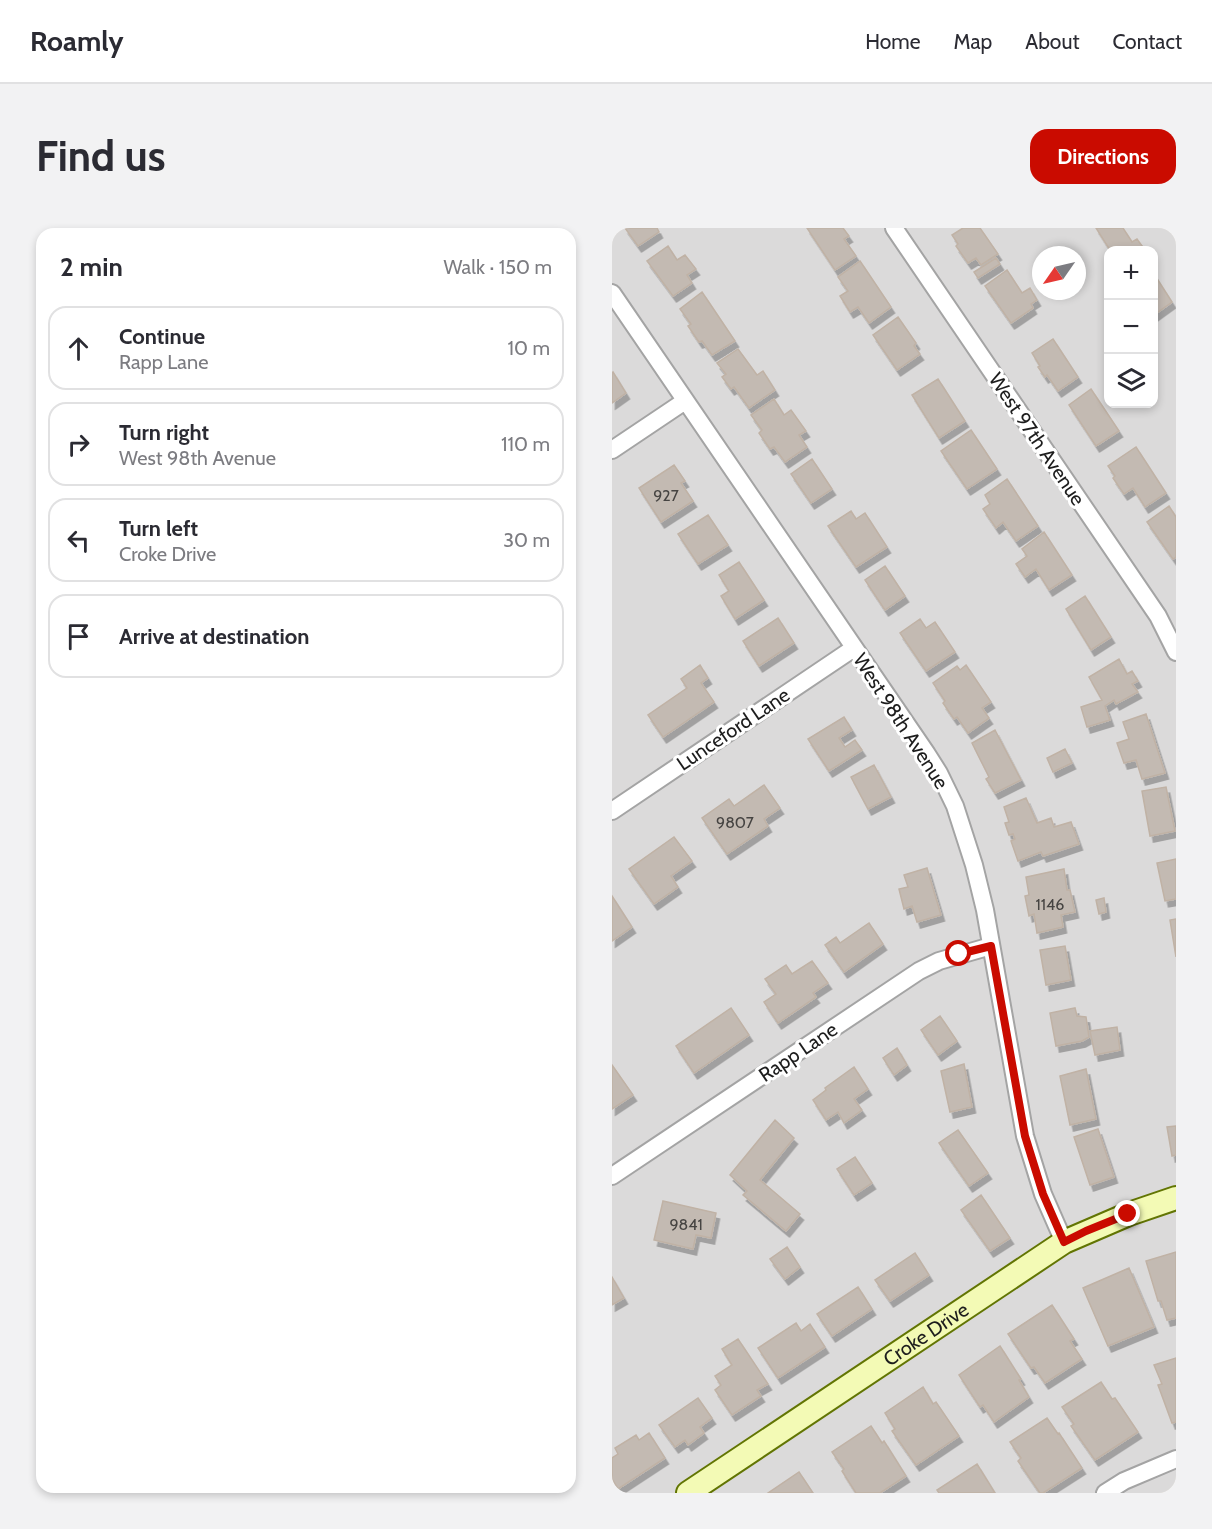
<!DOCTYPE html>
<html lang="en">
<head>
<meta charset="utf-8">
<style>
	:root { --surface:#fff; --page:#f2f2f3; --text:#2b2b33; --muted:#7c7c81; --line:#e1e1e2; --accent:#ca0b00 }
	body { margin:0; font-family:Cabin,sans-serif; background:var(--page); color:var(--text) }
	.controls { position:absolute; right:18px; top:18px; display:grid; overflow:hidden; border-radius:12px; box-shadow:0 3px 9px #0003 }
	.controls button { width:54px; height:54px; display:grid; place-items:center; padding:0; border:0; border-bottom:2px solid var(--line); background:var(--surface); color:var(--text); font:30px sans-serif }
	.compass { position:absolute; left:420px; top:18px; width:54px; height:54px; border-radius:50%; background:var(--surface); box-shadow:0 3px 9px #0003; rotate:236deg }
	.stop { position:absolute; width:18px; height:18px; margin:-14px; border:4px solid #ca0b00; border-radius:50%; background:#fff }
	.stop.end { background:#ca0b00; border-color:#fff; box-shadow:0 2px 6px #0008 }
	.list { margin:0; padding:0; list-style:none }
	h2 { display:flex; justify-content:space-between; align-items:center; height:78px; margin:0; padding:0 24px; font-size:26px }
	h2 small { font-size:20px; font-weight:400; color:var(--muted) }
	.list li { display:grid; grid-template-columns:39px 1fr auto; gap:18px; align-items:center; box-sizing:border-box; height:84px; margin:0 12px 12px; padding:0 12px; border:2px solid var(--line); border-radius:18px }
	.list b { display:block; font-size:22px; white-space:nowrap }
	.list p { margin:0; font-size:20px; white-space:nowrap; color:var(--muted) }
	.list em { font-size:20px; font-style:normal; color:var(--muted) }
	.icon { flex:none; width:33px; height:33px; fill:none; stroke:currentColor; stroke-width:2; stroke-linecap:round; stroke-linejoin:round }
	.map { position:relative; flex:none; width:564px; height:1265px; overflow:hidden; border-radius:18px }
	header { display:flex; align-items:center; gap:36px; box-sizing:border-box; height:84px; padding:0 30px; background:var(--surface); border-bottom:2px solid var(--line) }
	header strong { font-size:28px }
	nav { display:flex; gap:33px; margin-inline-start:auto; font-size:21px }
	.intro { display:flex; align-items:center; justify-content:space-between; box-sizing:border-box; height:144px; padding:0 36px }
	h1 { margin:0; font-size:42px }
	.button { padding:15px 27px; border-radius:18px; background:var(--accent); color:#fff; font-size:21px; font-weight:700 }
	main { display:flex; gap:36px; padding:0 36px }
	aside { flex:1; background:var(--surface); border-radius:18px; box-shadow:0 3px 9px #0003 }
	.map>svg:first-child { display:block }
	.residential { fill:#dbdada; fill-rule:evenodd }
	.building { fill:#c3bab2; stroke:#c0b2a5; stroke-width:1.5; filter:url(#shadow) }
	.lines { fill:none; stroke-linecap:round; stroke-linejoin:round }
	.street-casing { stroke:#a4a4a4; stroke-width:20 }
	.secondary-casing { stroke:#627503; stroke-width:26 }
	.street { stroke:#fff; stroke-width:16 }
	.secondary { stroke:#f3fab5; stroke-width:22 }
	.route { stroke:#ca0b00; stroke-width:8 }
	.labels { text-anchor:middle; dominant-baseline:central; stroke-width:6; stroke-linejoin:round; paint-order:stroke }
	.number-label { font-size:16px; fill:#464442 }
	.street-label { font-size:20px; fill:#1d1d1d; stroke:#fff }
</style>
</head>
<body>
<header>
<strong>Roamly</strong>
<nav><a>Home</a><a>Map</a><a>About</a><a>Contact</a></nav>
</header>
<div class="intro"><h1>Find us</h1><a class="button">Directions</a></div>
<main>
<aside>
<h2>2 min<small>Walk · 150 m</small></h2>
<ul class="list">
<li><svg class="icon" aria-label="ahead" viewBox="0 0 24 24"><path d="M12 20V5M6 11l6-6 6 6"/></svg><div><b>Continue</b><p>Rapp Lane</p></div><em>10 m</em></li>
<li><svg class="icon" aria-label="right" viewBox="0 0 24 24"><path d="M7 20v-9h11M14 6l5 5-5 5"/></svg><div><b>Turn right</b><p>West 98th Avenue</p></div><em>110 m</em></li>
<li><svg class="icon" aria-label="left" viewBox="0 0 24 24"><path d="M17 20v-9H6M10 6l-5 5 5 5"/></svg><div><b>Turn left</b><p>Croke Drive</p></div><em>30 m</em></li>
<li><svg class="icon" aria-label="arrive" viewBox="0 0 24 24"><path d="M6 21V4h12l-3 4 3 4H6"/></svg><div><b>Arrive at destination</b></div></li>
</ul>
</aside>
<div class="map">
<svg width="564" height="1265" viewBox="0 0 564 1265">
	<defs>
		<filter id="shadow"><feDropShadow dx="3.5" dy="6" stdDeviation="0" flood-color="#0004"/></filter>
	</defs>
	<rect width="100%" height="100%" fill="#eeebe3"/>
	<path class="residential" d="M 0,0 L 564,0 L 564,1265 L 0,1265 ZM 496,22 L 542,22 L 542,176 L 496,176 ZM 429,27 L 465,27 L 465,63 L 429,63 Z"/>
	<path class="building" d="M 13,0 L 45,0 L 47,4 L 26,18 Z
		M 195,0 L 231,0 L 237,8 L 232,11 L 244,28 L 223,42 Z
		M 351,0 L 368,0 L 386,26 L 369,37 L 364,30 L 356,35 L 344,18 L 346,16 L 340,7 Z
		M 484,0 L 511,0 L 520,14 L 525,11 L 533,22 L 498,22 Z
		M 56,18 L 65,32 L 73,27 L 84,41 L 75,47 L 80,55 L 61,68 L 35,33 Z
		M 384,30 L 388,36 L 366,50 L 362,44 Z
		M 248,33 L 279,79 L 257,95 L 246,79 L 238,84 L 228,68 L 236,63 L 226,49 Z
		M 395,42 L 410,65 L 418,60 L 425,72 L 419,76 L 421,80 L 399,95 L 373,58 Z
		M 542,46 L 560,74 L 542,87 Z
		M 90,64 L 123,113 L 100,127 L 90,113 L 87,114 L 76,98 L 79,96 L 68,81 Z
		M 286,89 L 304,115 L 302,118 L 308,126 L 285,142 L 261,107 Z
		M 441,111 L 466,149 L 446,163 L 435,147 L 433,149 L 426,139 L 428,138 L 420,125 Z
		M 126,121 L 145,147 L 151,143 L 163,162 L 137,180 L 122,159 L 119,161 L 110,149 L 114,146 L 105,135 Z
		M 1,144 L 14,165 L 0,175 L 0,145 Z
		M 326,151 L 353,193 L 327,210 L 300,167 Z
		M 479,161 L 507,203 L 484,218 L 457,177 Z
		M 162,171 L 172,187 L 179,182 L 194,203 L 187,207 L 195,219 L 173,234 L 162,219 L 158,221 L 147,205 L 150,202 L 139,187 Z
		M 359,202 L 385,241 L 355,261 L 329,223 Z
		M 524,219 L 554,265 L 533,279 L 521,260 L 512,266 L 501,250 L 503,248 L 496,238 Z
		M 200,231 L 220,261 L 199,275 L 179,246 Z
		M 62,237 L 73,253 L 69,255 L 81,273 L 49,294 L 27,260 Z
		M 395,251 L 426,298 L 404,313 L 391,294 L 384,300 L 371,281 L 378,276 L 373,267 Z
		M 557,278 L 564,289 L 564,329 L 561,331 L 535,294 Z
		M 239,283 L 244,291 L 253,285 L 275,319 L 244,339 L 216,298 Z
		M 96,287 L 116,317 L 86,336 L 66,306 Z
		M 432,304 L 460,347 L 437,362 L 424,341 L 413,349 L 404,336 L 415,328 L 410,321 Z
		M 127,334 L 152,372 L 123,391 L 109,368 L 117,363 L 107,347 Z
		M 273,338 L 293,368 L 273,382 L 253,352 Z
		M 473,368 L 499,409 L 479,422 L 454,381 Z
		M 166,390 L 182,415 L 147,438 L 131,413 Z
		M 308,391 L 314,400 L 323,394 L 343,424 L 314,443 L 288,405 Z
		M 507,431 L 515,446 L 520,443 L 526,453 L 520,456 L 526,464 L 504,476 L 502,472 L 493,478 L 498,492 L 475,499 L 469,479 L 490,472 L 477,449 Z
		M 88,437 L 96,450 L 89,455 L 102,474 L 51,509 L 36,487 L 75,460 L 69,451 Z
		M 354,437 L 379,474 L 370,480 L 377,490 L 356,505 L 345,489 L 342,491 L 331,475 L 333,473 L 321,455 L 345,438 L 348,442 Z
		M 534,486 L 553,545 L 530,551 L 524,532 L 512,535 L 505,515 L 517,511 L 511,494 Z
		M 232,489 L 240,502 L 227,510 L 233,519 L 243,512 L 250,522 L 217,543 L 196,511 Z
		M 383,502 L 409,552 L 383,565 L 374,551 L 377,549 L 360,515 Z
		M 453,521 L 460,535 L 441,544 L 435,530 Z
		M 262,537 L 279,569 L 256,581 L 239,549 Z
		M 152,557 L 168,580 L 152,591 L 156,598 L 115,626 L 90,590 L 117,571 L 122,578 Z
		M 554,559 L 563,603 L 538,608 L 530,563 Z
		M 414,570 L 425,595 L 439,590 L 442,599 L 459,594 L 467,616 L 431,628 L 429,624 L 406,633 L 399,613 L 403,611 L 401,606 L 397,607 L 393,595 L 397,594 L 392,579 Z
		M 62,609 L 80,633 L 59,648 L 66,659 L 42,676 L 17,641 Z
		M 564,631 L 564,671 L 553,673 L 545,635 Z
		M 315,640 L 329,687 L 305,694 L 300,678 L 292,681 L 287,661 L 296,659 L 292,647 Z
		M 452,641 L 455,662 L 458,662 L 463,684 L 449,687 L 451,699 L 425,705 L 422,686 L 417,688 L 413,668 L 417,667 L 414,649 Z
		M 0,668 L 20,699 L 0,713 Z
		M 492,670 L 494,684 L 487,686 L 484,672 Z
		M 564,691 L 564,729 L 558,692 Z
		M 257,695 L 271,716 L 232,744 L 213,717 L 224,709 L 228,715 Z
		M 453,718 L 459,752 L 434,757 L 428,722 Z
		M 200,733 L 216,755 L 201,765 L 204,769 L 166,795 L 152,774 L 164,766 L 153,751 L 174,737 L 180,746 Z
		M 119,780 L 137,807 L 82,845 L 64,818 Z
		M 463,780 L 465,788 L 474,789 L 477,809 L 470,813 L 444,818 L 438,785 Z
		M 328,788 L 345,813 L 326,827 L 309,802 Z
		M 505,799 L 508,822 L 483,827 L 478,803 Z
		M 285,820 L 295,837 L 282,847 L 271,830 Z
		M 352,836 L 360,879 L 338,884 L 329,843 Z
		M 0,837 L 21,867 L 0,881 Z
		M 242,839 L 256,861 L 242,871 L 250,882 L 232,895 L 226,884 L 214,892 L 201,872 L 214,862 L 213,860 Z
		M 474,841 L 484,891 L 458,897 L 448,848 Z
		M 163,892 L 182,910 L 148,952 L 188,986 L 174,1003 L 131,967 L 135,963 L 118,947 Z
		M 564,898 L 564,927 L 560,928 L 555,899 Z
		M 486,901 L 502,949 L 478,957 L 462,909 Z
		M 346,902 L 376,945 L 357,958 L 327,915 Z
		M 243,929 L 260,955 L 242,967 L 225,941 Z
		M 369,967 L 398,1010 L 378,1023 L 349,982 Z
		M 51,973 L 104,985 L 99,1010 L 84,1007 L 81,1021 L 42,1012 Z
		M 175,1019 L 188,1039 L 173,1051 L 158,1031 Z
		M 564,1024 L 564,1090 L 555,1092 L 549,1073 L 546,1073 L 534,1033 Z
		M 303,1025 L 317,1047 L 278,1073 L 263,1052 Z
		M 517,1040 L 542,1099 L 496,1118 L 471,1060 Z
		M 0,1049 L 12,1070 L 0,1077 Z
		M 246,1059 L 260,1081 L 220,1108 L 205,1086 Z
		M 440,1077 L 462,1111 L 458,1113 L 470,1131 L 433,1155 L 422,1139 L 419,1140 L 396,1106 Z
		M 184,1095 L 189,1103 L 198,1096 L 213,1119 L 166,1150 L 146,1120 Z
		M 126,1111 L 156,1156 L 145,1162 L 149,1168 L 120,1187 L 103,1162 L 109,1157 L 103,1148 L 120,1137 L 110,1121 Z
		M 388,1118 L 409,1151 L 407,1152 L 417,1169 L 382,1194 L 371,1177 L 368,1179 L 347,1147 Z
		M 564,1130 L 564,1194 L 560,1195 L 546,1157 L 550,1156 L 542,1137 Z
		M 489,1154 L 500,1171 L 503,1170 L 526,1204 L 483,1232 L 459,1198 L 462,1196 L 450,1179 Z
		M 311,1159 L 321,1176 L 324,1174 L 347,1208 L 304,1237 L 280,1203 L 283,1201 L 273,1185 Z
		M 86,1170 L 100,1190 L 88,1199 L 92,1205 L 76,1217 L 73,1212 L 63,1219 L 47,1197 Z
		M 435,1190 L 446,1206 L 447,1205 L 470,1240 L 431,1265 L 428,1265 L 406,1233 L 409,1230 L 398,1214 Z
		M 259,1198 L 270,1215 L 272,1213 L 294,1248 L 268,1265 L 244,1265 L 230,1243 L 232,1241 L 220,1224 Z
		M 37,1205 L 53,1230 L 6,1261 L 0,1251 L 0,1230 L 6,1226 L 3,1220 L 24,1207 L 27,1212 Z
		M 365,1236 L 383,1265 L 327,1265 L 325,1262 Z
		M 187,1244 L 201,1265 L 156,1265 Z"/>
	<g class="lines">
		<g class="street-casing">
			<path id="street" d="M 282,0 L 546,388 L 564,424
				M 0,65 L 315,526 L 327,545 L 343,578 L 362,637 L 373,682 L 413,908 L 431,966 L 452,1014
				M 0,222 L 73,173
				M 0,583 L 242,420
				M 0,948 L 307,743 L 327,733 L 379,718
				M 493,1265 L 512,1253 L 564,1231"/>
		</g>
		<g class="secondary-casing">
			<g id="secondary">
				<path id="s1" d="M 76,1265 L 452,1014 L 517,986 L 564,970"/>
			</g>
		</g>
		<use href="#street" class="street"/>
		<use href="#secondary" class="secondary"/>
	</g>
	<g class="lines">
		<path class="route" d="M 347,726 L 379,718 L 413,908 L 431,966 L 452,1014 L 474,1003 L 516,986"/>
	</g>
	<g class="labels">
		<g class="number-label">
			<text x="54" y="267">927</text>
			<text x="123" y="594">9807</text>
			<text x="438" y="676">1146</text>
			<text x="74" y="996">9841</text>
		</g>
		<g class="street-label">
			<text transform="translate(425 211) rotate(56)">West 97th Avenue</text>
			<text transform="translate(289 493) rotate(57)">West 98th Avenue</text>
			<text transform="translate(121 501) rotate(-34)">Lunceford Lane</text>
			<text transform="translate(186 824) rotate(-34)">Rapp Lane</text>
			<text stroke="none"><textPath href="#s1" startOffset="286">Croke Drive</textPath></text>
		</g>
	</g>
</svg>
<div class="controls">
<button>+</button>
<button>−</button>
<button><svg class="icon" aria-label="layers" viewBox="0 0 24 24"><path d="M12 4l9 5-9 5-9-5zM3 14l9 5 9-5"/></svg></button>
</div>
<svg class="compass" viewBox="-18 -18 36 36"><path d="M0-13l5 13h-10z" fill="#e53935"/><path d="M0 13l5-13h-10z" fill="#7c7c81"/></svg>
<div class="stop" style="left:347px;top:726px"></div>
<div class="stop end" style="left:516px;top:986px"></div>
</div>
</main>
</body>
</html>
